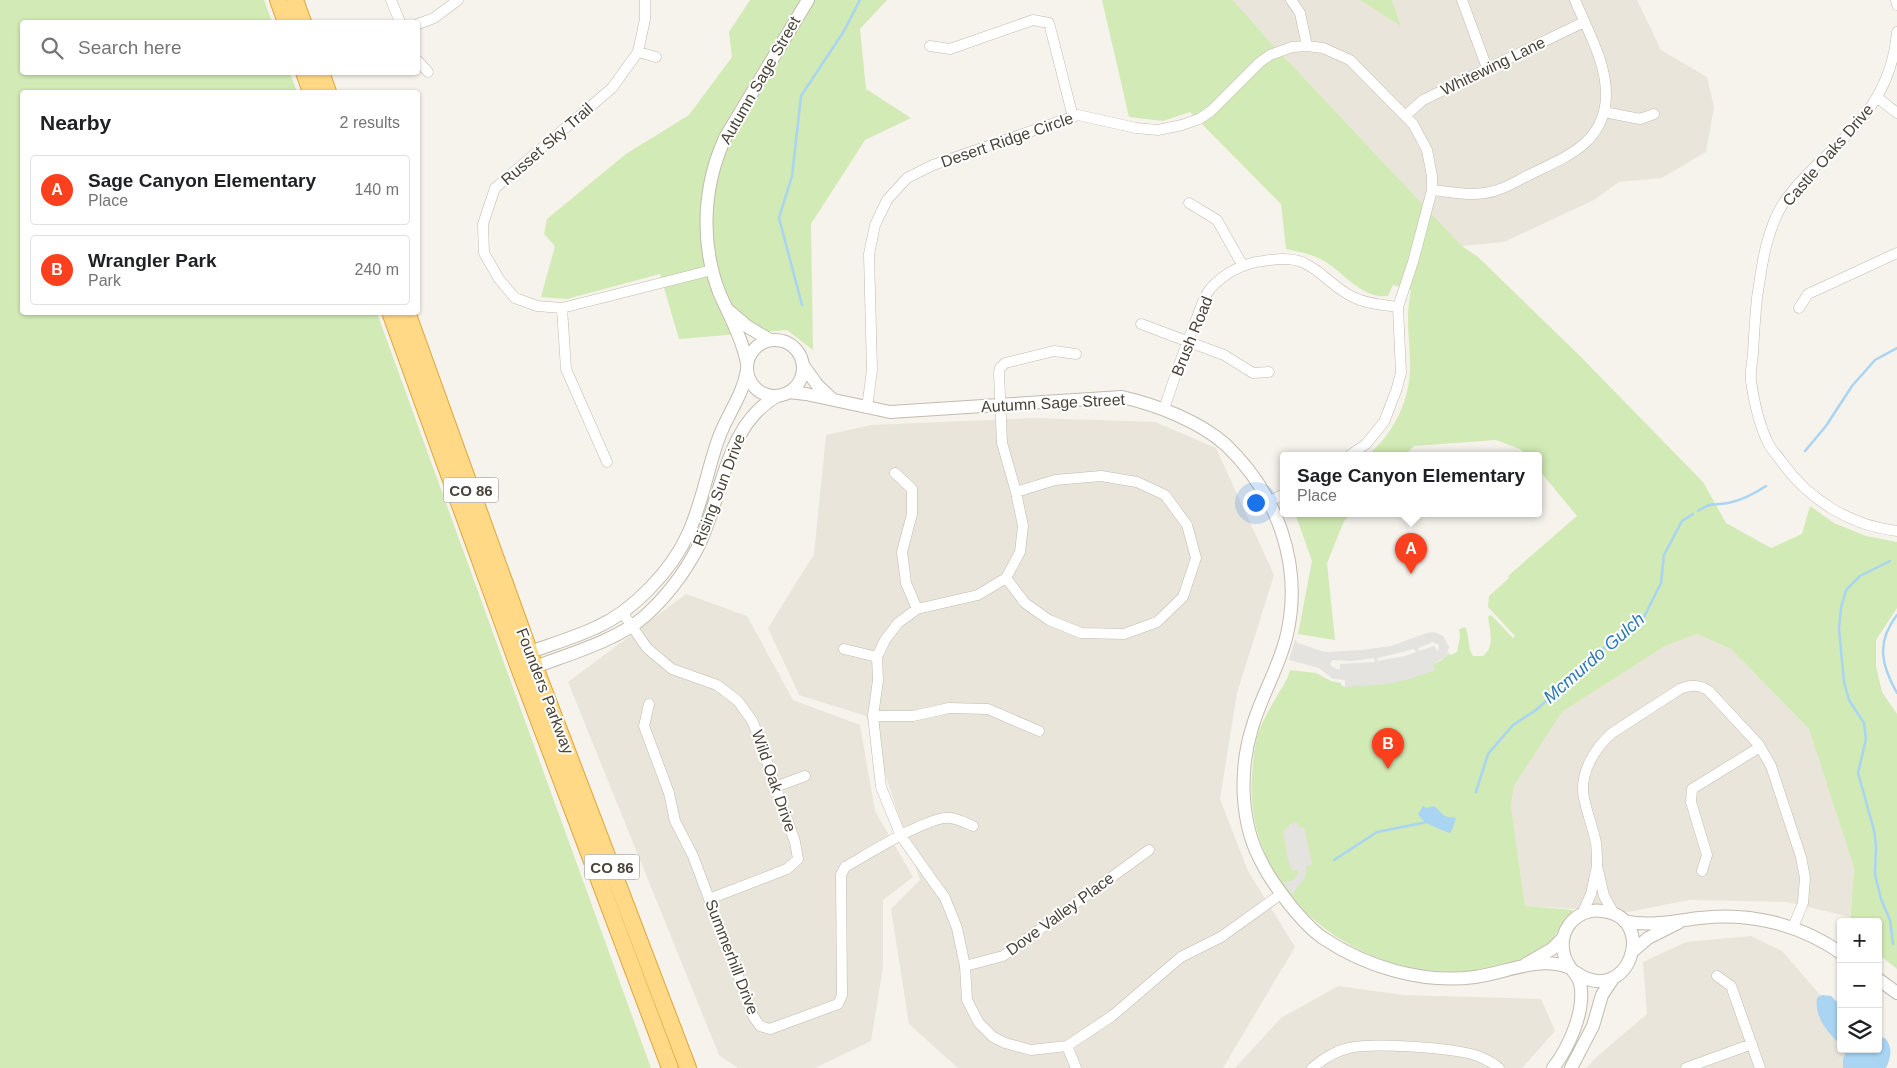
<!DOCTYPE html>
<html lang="en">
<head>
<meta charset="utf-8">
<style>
	:root { --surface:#fff; --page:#f6f6f6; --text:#202124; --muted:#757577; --line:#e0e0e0; --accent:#fc3f1d }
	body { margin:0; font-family:Helvetica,sans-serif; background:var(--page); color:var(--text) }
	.controls { position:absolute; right:15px; bottom:15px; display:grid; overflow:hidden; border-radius:5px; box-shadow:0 1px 4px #0004 }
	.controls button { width:45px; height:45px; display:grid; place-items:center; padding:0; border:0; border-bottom:1px solid var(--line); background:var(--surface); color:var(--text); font:25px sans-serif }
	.you { position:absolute; left:1255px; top:502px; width:18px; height:18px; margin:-12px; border:4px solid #fff; border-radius:50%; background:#1a73e8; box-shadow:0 0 0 8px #1a73e833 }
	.badge { display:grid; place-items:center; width:32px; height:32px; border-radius:50%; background:var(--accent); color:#fff; font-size:16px; font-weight:700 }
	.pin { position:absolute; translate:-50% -41px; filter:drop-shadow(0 1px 2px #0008) }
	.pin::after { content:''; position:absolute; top:26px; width:18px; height:15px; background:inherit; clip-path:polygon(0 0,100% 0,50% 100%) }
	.popup { position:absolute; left:1280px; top:452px; width:262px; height:65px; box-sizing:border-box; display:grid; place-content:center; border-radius:5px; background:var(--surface); filter:drop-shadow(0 1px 4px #0005); font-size:16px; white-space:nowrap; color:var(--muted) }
	.popup b { font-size:19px; color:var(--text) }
	.popup::after { content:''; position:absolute; left:50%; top:100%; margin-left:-10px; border:10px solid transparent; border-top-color:var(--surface) }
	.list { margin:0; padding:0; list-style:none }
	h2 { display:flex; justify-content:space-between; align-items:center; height:65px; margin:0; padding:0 20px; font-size:21px }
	h2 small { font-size:16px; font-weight:400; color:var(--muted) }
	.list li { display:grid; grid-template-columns:32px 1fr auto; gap:15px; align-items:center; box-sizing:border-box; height:70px; margin:0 10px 10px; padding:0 10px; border:1px solid var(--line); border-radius:5px }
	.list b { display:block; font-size:19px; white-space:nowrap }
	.list p { margin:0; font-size:16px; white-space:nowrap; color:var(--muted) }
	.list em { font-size:16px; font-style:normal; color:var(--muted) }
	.icon { flex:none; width:28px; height:28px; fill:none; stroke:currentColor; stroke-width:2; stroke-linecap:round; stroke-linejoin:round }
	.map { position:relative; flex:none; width:1897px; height:1068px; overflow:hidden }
	.search { position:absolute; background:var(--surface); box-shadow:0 1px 4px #0004; left:20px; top:20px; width:400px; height:55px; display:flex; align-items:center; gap:12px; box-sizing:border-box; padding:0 18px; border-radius:5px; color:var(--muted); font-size:19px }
	.panel { position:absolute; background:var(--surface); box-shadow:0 1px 4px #0004; left:20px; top:90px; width:400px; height:225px; border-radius:5px }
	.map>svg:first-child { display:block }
	.residential { fill:#eae5da }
	.green { fill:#d2eab5 }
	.parking { fill:#e5e3e0; fill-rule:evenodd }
	.water { fill:#a9d4f2 }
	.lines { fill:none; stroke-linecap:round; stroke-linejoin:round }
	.stream { stroke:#a9d4f2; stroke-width:2.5 }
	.minor-casing { stroke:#c2bbae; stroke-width:11 }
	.tertiary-casing { stroke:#c2bbae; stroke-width:14 }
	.trunk-casing { stroke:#e0a43c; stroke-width:18 }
	.minor { stroke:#fff; stroke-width:10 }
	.tertiary { stroke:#fff; stroke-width:12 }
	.trunk { stroke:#ffd985; stroke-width:16 }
	.labels { text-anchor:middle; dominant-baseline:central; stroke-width:4; stroke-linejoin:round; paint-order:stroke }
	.shield { fill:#fff; stroke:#817c74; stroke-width:1 }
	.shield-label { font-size:15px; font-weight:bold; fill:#4b4439 }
	.street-label { font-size:16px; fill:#4b4439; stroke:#fff }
	.water-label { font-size:18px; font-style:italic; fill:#2e7ab2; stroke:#fff }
</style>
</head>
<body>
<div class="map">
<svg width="1897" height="1068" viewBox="0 0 1897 1068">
	<rect width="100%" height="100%" fill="#f6f3ec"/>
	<path class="residential" d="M 1233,0 L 1360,0 L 1401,25 L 1392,0 L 1637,0 L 1661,50 L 1707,77 L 1714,107 L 1706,152 L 1662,178 L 1619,182 L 1594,200 L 1504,242 L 1462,246 L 1272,44 Z
		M 1036,418 L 1155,422 L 1216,448 L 1274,575 L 1237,693 L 1220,799 L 1248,871 L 1295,947 L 1223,1068 L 958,1068 L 909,1024 L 891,909 L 920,880 L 866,716 L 799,695 L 768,628 L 814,554 L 826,435 L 871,425 Z
		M 686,594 L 747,616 L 793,700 L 860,725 L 875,811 L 913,877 L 883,900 L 883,967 L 871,1041 L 815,1068 L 738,1068 L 719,1055 L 568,682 Z
		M 1697,634 L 1731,649 L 1809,729 L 1854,868 L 1850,917 L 1787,902 L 1689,900 L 1628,912 L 1525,906 L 1511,806 L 1514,786 L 1562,712 L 1665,646 Z
		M 1751,936 L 1782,951 L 1841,1019 L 1841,1049 L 1849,1049 L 1848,1068 L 1586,1068 L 1600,1054 L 1647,1014 L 1643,962 L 1686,942 Z
		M 1338,986 L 1403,995 L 1541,999 L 1555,1031 L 1522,1068 L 1235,1068 L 1281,1018 Z"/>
	<path class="green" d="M 0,0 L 264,0 L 272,22 L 22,22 L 22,72 L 290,73 L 297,92 L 22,92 L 22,312 L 377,313 L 651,1068 L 0,1068 Z
		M 750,0 L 887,0 L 860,29 L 866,89 L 911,118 L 865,140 L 811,224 L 813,350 L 787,330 L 679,339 L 660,274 L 567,299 L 541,297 L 555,246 L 544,234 L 547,219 L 626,154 L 689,115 L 732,57 L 729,32 Z
		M 1102,0 L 1233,0 L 1272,44 L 1462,246 L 1478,257 L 1579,355 L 1703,482 L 1726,523 L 1771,548 L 1802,534 L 1810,506 L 1834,523 L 1866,536 L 1897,542 L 1897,608 L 1876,640 L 1876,666 L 1882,692 L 1897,714 L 1897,969 L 1878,954 L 1878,922 L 1850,922 L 1854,868 L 1809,729 L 1731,649 L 1697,634 L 1665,646 L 1562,712 L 1514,786 L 1511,806 L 1525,906 L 1574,910 C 1559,923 1554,946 1535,955 C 1526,960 1513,962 1503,965 C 1383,998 1242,906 1252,775 C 1253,761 1254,747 1258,734 C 1262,719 1280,692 1288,677 L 1290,670 L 1316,673 L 1331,681 L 1341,683 L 1341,685 L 1345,687 L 1434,670 L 1433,664 C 1439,662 1445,659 1448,653 L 1451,655 L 1457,652 L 1460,637 L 1459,629 L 1465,627 C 1470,636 1467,647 1473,656 L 1483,656 C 1495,647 1490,630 1488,617 L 1490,615 L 1492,616 L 1513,638 L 1515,636 L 1488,607 L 1489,596 L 1509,578 L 1508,576 L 1577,516 L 1539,470 L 1538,455 L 1526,455 L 1520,449 L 1496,440 L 1414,446 L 1405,455 L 1368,455 C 1393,434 1410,401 1410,367 C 1410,338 1405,320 1411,290 L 1393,285 L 1388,296 C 1361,299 1345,273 1324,261 C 1312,254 1299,252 1286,249 L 1281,204 L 1190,112 L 1163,121 L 1129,117 Z
		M 1360,0 L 1392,0 L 1401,26 Z
		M 1295,513 L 1352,513 L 1344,521 L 1327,563 L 1335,640 L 1298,634 L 1312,561 Z"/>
	<path class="parking" d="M 1434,632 L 1443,636 L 1449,647 L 1446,657 L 1433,664 L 1435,670 L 1410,679 L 1387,684 L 1345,687 L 1345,680 L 1333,679 L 1319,668 L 1289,660 L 1295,640 L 1298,643 L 1324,652 L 1361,650 L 1391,646 L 1427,633 ZM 1433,642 L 1439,645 L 1438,652 L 1434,646 L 1419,651 L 1418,648 ZM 1414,649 L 1416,652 L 1405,656 L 1377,661 L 1378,658 ZM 1374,658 L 1375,662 L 1340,664 L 1340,670 L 1332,667 L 1330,663 L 1333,660 L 1352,661 Z
		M 1298,823 L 1299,828 L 1304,827 L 1312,864 L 1306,867 L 1305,878 L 1295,890 L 1293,895 L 1283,882 L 1292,881 L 1298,874 L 1298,870 L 1292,871 L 1287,856 L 1283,830 L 1289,828 L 1289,824 Z"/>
	<path class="water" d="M 1423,806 L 1427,808 L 1434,806 C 1441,811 1443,819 1454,817 L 1456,819 L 1451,832 L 1450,833 C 1439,829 1423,824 1418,814 Z
		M 1822,995 L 1831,996 L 1841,1006 L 1841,1045 C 1828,1033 1814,1017 1817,998 Z
		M 1878,1037 L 1885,1038 C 1893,1047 1891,1058 1886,1068 L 1843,1068 L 1843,1059 L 1846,1052 L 1845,1049 L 1878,1049 Z"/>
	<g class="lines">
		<path class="stream" d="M 802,305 L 779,218 L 792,176 L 801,96 L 844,31 L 860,0
			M 1805,451 L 1826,426 L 1852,386 L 1875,360 L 1897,348
			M 1698,511 C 1713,501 1713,506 1728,503 C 1743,500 1754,494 1766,486
			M 1890,561 L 1860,576 L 1846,590 L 1841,608 L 1839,629 L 1844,682 L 1849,700 L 1864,723 L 1866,739 L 1858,773 L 1874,830 L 1876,846 L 1875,874 L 1881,899 L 1890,920 L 1893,944
			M 1897,615 C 1876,642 1881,665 1897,693
			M 1476,792 L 1488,754 L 1513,725 L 1536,710 L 1612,641 L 1644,617 L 1661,583 L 1664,555 L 1682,521 L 1693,514
			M 1334,860 L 1377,832 L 1427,822"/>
		<g class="minor-casing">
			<path id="minor" d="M 391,0 L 400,22
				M 645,0 L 645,19 L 638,52 L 612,88 L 495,188 L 483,224 L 484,253 L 499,279 L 515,298 L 537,306 L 562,308 L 712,270
				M 1291,0 L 1300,13 L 1307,46
				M 1462,0 L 1487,68
				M 1896,0 L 1897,5
				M 418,24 L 434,18 L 458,0
				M 1897,32 C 1892,91 1863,120 1823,159 C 1808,173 1792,189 1781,207 C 1765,236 1762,266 1757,298 C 1755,317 1754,335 1753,354 C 1752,363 1750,372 1751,381 C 1754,402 1759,424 1768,443 C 1771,449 1777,455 1781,461 C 1809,500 1849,525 1897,531
				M 930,46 L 950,49 L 1033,20 L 1049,23 L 1073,117
				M 638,52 L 656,57
				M 418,61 L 428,72
				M 1878,98 L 1897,113
				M 1604,112 L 1640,119 L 1654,114
				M 1405,116 L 1423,100 L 1584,22
				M 1432,190 C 1450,192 1468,196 1485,193 C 1502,191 1516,181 1531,174 C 1568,156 1606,142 1606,94 C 1606,61 1587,30 1575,0
				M 1189,203 L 1217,220 L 1243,266
				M 562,308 L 566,369 L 607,462
				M 1799,308 L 1808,294 L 1897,253
				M 1141,324 L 1224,355 L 1253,373 L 1269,372
				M 1076,354 L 1054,351 L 1005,363 L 1000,368 L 999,373 L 1002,443 L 1016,492 L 1023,526 L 1020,552 L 1006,578 L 978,595 L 917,609 L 898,623 L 885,640 L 877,657 L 878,680 L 873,716 L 881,787 L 901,836 L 945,898 L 957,928 L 965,966 L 967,1000 L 979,1023 L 993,1037 L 1005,1043 L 1031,1050 L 1067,1046 L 1112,1016 L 1181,957 L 1221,937 L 1281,894
				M 867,408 L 872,370 L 869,254 L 875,225 L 887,200 L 907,178 L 933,165 L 1078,115 L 1136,128 L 1158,130 L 1182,125 L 1199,119 L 1211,111 L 1260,62 L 1270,55 L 1292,47 L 1307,46 L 1323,48 L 1350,60 L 1413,124 L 1427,150 L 1432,176 L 1432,190 L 1413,262 L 1398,307 L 1401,373 L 1396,391 L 1384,422 L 1366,444 L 1350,455
				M 1164,409 C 1174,379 1184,349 1196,320 C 1200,310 1203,298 1210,289 C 1223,274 1243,263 1263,261 C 1276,259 1291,257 1304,263 C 1322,271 1335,289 1353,297 C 1367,304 1383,305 1398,307
				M 895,473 L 912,489 L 912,514 L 902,552 L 906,583 L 917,609
				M 1270,501 L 1284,494
				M 1006,578 L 1025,603 L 1049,620 L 1081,633 L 1124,634 L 1157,622 L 1183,597 L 1196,558 L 1187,525 L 1165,495 L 1137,482 L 1101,476 L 1055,480 L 1016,492
				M 622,612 L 647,648 L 672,669 L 717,685 L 738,701 L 753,722 L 795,842 L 798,859 L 787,869 L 709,899
				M 844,649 L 877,657
				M 649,704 L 644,726 L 669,793 L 675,821 L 693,856 L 753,1016 L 760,1026 L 770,1029 L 838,1004 L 842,995 L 841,875 L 845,867 C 865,856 931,814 951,818 C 958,819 966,823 973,826
				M 873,716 L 913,716 L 949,708 L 988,709 L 1039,731
				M 775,787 L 805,776
				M 1597,866 C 1597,859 1597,851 1596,843 C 1593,828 1587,813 1584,798 C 1579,774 1594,749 1612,733 L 1680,689 C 1691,685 1699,684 1709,691 L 1759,745 L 1771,766 L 1801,857 L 1805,878 L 1803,903 L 1793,927
				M 1702,871 L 1707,855 L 1691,802 L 1692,789 L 1760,747
				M 1582,914 L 1591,894 L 1597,866 L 1604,896 L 1614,914
				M 965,966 L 1003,956 L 1149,850
				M 1717,976 L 1731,986 L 1760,1068
				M 1067,1046 L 1076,1068
				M 1312,1068 C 1323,1059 1335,1051 1349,1048 C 1373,1042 1451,1048 1475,1055 C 1484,1058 1492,1062 1499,1068
				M 1686,1068 L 1752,1044"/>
		</g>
		<g class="tertiary-casing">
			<path id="tertiary" d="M 728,310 L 748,327 L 770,340
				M747 368a28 28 0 1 1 56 0a28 28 0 1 1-56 0Z
				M 747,363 C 742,338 729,315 719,292 C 700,242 703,184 726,136 L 808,0
				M 803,365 L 818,386 L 832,399
				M 789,392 L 806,394 L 890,412 L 1122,397 C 1157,405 1199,421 1226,445 C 1277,494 1303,564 1287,634 C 1280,666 1261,696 1252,728 C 1239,770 1240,824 1262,863 C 1269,878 1280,892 1290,905 C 1300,917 1310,929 1323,938 C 1366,967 1423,984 1475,977 C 1506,973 1539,955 1570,968
				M 525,659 L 530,652 C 552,644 576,637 597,627 C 633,611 672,570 688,534 C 702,504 707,471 718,440 C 726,416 743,396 747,370
				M 526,668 L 535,667 C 569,654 618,640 645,616 C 666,597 685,572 698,547 C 723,497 724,426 777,396
				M 1624,921 C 1649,927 1674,921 1700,918 C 1750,912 1799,924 1841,953
				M 1633,951 L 1648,938 L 1678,923
				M 1526,964 L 1552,949 L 1563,938
				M 1878,979 L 1897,993
				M 1553,1068 C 1569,1047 1586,1010 1580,983 C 1578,976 1574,973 1570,967 C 1561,955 1560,937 1569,925 C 1577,914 1590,909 1602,911 C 1660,917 1628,1010 1575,972
				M 1571,1068 L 1593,1026 L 1602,995 L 1614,977"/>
		</g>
		<g class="trunk-casing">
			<path id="trunk" d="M 278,0 L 286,22
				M 295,0 L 303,22
				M 304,72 L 311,92
				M 321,72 L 328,92
				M 390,312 L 519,668 L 670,1068
				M 407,312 L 535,667 L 688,1068"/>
		</g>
		<use href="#minor" class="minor"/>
		<use href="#tertiary" class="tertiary"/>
		<use href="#trunk" class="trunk"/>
	</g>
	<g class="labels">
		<g class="shield">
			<rect x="443.5" y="477.5" width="55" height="25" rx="4"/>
			<rect x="584.5" y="854.5" width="55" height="25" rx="4"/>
		</g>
		<g class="shield-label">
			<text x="471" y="490">CO 86</text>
			<text x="612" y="867">CO 86</text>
		</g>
		<g class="street-label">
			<text transform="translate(1493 66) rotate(-26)">Whitewing Lane</text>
			<text transform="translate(760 80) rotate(-60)">Autumn Sage Street</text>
			<text transform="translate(1007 140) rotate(-19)">Desert Ridge Circle</text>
			<text transform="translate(547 144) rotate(-41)">Russet Sky Trail</text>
			<text transform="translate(1828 155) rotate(-49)">Castle Oaks Drive</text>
			<text transform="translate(1192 336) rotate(-68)">Brush Road</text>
			<text transform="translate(1053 403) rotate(-3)">Autumn Sage Street</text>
			<text transform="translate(719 490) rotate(-69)">Rising Sun Drive</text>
			<text transform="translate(545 691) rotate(69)">Founders Parkway</text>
			<text transform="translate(774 781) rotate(71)">Wild Oak Drive</text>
			<text transform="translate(1060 914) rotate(-36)">Dove Valley Place</text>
			<text transform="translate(732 957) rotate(69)">Summerhill Drive</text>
		</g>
		<g class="water-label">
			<text transform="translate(1594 658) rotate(-41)">Mcmurdo Gulch</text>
		</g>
	</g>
</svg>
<div class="controls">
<button>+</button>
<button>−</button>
<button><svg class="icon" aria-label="layers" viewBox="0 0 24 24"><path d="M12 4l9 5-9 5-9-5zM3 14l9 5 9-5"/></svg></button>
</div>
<div class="you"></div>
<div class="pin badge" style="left:1411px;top:574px">A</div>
<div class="popup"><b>Sage Canyon Elementary</b>Place</div>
<div class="pin badge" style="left:1388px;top:769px">B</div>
<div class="search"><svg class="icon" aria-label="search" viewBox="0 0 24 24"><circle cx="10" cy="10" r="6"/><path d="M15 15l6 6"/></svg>Search here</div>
<section class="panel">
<h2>Nearby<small>2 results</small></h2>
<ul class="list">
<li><span class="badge">A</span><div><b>Sage Canyon Elementary</b><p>Place</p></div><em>140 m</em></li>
<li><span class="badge">B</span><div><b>Wrangler Park</b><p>Park</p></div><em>240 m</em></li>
</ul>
</section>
</div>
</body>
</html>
